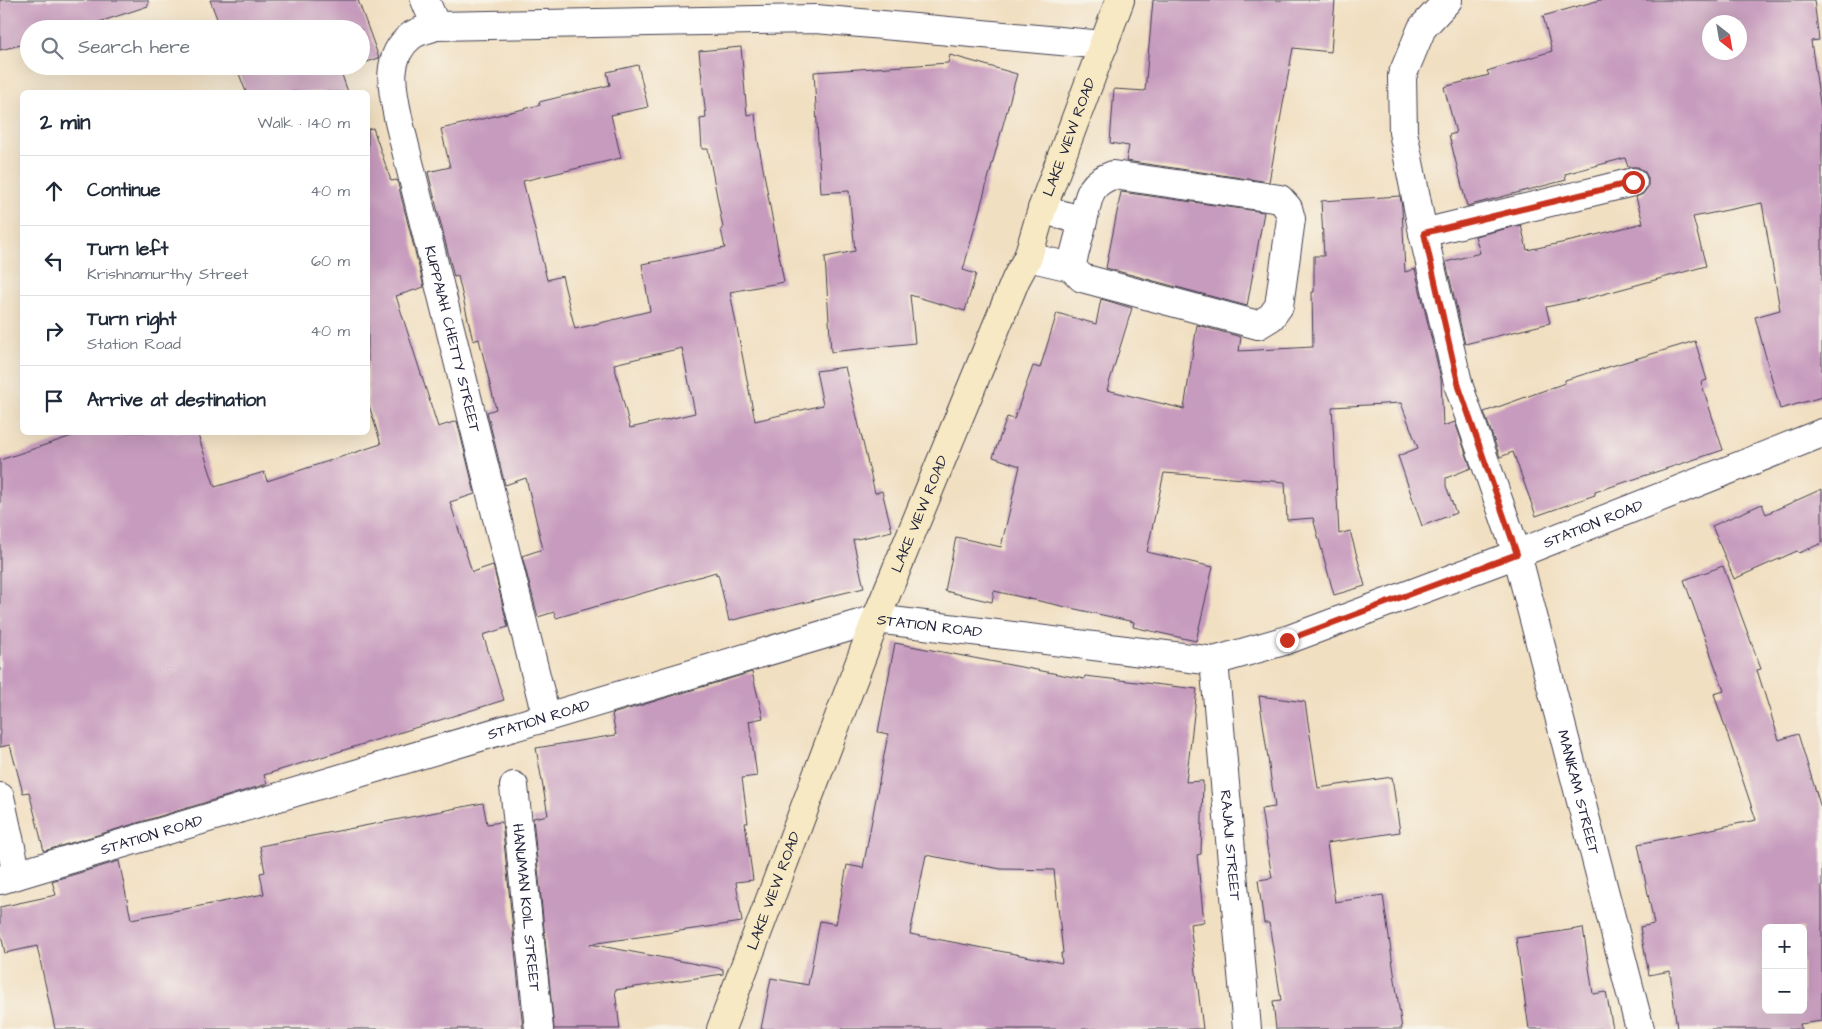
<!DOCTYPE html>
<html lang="en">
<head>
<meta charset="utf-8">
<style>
	:root { --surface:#fff; --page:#f6f6f7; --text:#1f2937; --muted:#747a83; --line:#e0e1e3 }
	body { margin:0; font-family:"Architects Daughter",sans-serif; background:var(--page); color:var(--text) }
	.controls { position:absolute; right:15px; bottom:15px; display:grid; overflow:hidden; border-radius:8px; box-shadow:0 5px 20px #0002 }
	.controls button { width:45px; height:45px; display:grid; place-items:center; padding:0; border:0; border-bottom:1px solid var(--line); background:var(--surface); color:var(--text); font:25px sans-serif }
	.compass { position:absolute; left:1702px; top:15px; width:45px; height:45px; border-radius:50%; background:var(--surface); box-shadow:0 5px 20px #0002; rotate:149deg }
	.stop { position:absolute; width:15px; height:15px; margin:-11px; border:4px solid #c8321e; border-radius:50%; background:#fff }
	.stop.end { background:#c8321e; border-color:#fff; box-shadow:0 1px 5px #0008 }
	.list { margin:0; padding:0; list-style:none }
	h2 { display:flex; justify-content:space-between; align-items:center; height:65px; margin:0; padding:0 20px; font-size:21px }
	h2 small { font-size:16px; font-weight:400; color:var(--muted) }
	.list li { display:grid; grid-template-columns:32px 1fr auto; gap:15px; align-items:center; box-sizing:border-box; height:70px; padding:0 20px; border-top:1px solid var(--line) }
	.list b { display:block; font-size:19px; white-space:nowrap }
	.list p { margin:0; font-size:16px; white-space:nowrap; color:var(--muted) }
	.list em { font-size:16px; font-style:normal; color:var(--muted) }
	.icon { flex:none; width:28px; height:28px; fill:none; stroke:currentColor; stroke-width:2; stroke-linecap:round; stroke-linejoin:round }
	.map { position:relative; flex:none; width:1822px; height:1029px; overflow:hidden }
	.search { position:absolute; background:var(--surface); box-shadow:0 5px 20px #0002; left:20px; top:20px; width:350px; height:55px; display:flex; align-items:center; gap:12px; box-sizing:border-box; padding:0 18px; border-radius:28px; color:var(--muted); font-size:19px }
	.panel { position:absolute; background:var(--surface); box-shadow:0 5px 20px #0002; left:20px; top:90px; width:350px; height:345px; border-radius:8px }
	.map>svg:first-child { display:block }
	.building { fill:#c79bbe; fill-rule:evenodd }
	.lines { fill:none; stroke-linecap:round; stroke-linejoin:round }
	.street-casing { stroke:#413e4f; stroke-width:30 }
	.secondary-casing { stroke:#413e4f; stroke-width:30 }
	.street { stroke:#fff; stroke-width:28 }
	.secondary { stroke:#f6e9c3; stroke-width:28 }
	.route { stroke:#c8321e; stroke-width:6 }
	.labels { text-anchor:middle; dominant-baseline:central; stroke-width:4; stroke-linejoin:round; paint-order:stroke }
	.street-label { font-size:15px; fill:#22223b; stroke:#f7f3e8 }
</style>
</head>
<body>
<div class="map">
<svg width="1822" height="1029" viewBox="0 0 1822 1029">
	<rect width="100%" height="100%" fill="#f7f3e8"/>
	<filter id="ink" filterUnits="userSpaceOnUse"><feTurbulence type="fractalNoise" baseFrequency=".02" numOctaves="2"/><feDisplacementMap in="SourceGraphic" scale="10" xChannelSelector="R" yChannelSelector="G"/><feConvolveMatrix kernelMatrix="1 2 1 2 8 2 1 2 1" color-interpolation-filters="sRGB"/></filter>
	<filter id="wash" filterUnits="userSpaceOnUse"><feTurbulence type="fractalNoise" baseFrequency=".0096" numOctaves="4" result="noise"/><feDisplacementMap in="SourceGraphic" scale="20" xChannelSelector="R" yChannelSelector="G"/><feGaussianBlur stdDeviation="1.12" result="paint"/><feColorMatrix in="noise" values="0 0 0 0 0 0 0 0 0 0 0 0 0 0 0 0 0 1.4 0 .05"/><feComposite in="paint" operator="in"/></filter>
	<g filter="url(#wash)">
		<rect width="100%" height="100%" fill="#f1dfc1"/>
		<g id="blocks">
			<path class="building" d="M 0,0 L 148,0 L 148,6 L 78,29 L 29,29 L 29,43 L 0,50 Z
				M 210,0 L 358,0 L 379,58 L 361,64 L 361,29 L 221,29 Z
				M 1153,0 L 1335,0 L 1331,52 L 1293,48 L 1269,182 L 1126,161 L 1129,146 L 1110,143 L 1114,89 L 1145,91 Z
				M 1600,0 L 1814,0 L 1819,40 L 1811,41 L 1822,117 L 1822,397 L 1780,409 L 1755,317 L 1780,310 L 1762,203 L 1693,217 L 1706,266 L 1589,298 L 1546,307 L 1550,323 L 1465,344 L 1446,262 L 1480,253 L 1475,236 L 1521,225 L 1527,250 L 1576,240 L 1643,223 L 1636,197 L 1643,194 L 1648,187 L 1648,178 L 1645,172 L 1638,167 L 1628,167 L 1625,158 L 1565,174 L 1566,180 L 1467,206 L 1449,135 L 1456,133 L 1444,87 L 1489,75 L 1487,71 L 1552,51 L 1543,16 ZM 1710,22 L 1740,22 L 1740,52 L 1710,52 Z
				M 741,47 L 747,115 L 755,114 L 758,141 L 784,282 L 730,292 L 755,421 L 823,405 L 816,371 L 845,367 L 875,493 L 882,491 L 892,531 L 853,540 L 864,588 L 729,621 L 718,574 L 716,575 L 716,572 L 556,618 L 554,612 L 538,617 L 522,556 L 543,549 L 526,478 L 505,485 L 487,412 L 496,409 L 479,339 L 473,341 L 458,276 L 454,277 L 428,172 L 450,167 L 441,129 L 540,105 L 539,102 L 610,85 L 607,72 L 638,65 L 648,107 L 611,115 L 621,158 L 523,181 L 547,280 L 562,276 L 575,329 L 650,311 L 642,264 L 725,248 L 721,229 L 723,228 L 708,149 L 702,149 L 700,119 L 706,118 L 699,51 ZM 682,348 L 695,413 L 630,428 L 614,364 Z
				M 950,55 L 1017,74 L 963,270 L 976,274 L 965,311 L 910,295 L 915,343 L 831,352 L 825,257 L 855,251 L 849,191 L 821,193 L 814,72 L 948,63 Z
				M 236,66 L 357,66 L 341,72 L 348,92 L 246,92 Z
				M 373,128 L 391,181 L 397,180 L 424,287 L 396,296 L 438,427 L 457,421 L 475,494 L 450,502 L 472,572 L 493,565 L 508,627 L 483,635 L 504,700 L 264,775 L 267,784 L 44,851 L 29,792 L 23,793 L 10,745 L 0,747 L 0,460 L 84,432 L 197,432 L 215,487 L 264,472 L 267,481 L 381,444 L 368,402 L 368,129 Z
				M 1121,192 L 1264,212 L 1247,306 L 1106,268 Z
				M 1400,196 L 1402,207 L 1405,272 L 1415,269 L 1441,379 L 1443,426 L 1455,422 L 1471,468 L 1446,478 L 1446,486 L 1456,513 L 1422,526 L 1398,456 L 1418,448 L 1401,403 L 1332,407 L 1339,534 L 1350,531 L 1365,586 L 1334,595 L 1313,518 L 1287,520 L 1285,482 L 1164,473 L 1147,552 L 1213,567 L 1196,641 L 1133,627 L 1134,622 L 994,591 L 992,602 L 945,591 L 956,537 L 1001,547 L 1020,466 L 993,457 L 1007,417 L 1014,419 L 1033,366 L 1040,368 L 1057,313 L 1096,324 L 1101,299 L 1132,308 L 1107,390 L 1184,409 L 1197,325 L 1241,337 L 1239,351 L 1313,347 L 1312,292 L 1314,292 L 1314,256 L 1324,256 L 1321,201 Z
				M 1695,341 L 1707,380 L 1701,382 L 1723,450 L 1595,492 L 1595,495 L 1536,516 L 1513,452 L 1500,457 L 1484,412 L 1565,383 L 1565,380 Z
				M 1822,489 L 1822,543 L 1799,553 L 1797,551 L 1734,579 L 1712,526 L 1762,504 L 1766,514 Z
				M 1723,566 L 1761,669 L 1757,670 L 1779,740 L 1798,734 L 1822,811 L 1822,1021 L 1800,1024 L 1801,1029 L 1677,1029 L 1670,971 L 1649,975 L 1640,927 L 1654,924 L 1638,844 L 1756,820 L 1714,694 L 1724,691 L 1684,580 ZM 1766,928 L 1803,928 L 1803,1010 L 1766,1010 Z
				M 895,643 L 1084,679 L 1085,676 L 1197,689 L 1186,782 L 1203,781 L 1201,854 L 1197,855 L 1204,922 L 1190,924 L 1203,1029 L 761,1029 L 771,978 L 808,985 L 820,921 L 836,924 L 847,865 L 863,868 L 888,734 L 878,732 ZM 926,855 L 1001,869 L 1054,870 L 1063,953 L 1061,953 L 1062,963 L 910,934 Z
				M 752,672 L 763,718 L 749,721 L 757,776 L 742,778 L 748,823 L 745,823 L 753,880 L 736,882 L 742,922 L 590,944 L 723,969 L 723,974 L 615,990 L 620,1029 L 554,1029 L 533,818 L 548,815 L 536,748 L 616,735 L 612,714 Z
				M 1259,696 L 1305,702 L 1318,788 L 1392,777 L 1400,832 L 1327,843 L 1335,902 L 1383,895 L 1402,1029 L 1276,1029 L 1273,1001 L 1281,1000 L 1269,923 L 1264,923 L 1258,880 L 1272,878 L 1261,809 L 1275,807 Z
				M 483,803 L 487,824 L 502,822 L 523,1029 L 55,1029 L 37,946 L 5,953 L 0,930 L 0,907 L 56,895 L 52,881 L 119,861 L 131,919 L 264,894 L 260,873 L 265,872 L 260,846 Z
				M 1583,928 L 1593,994 L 1606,992 L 1613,1029 L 1529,1029 L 1516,938 Z"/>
		</g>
	</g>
	<g filter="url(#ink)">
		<use href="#blocks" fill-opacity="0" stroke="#413e4f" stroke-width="1"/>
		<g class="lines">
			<g class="street-casing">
				<g id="street">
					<path id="s1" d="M 425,0 L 436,26 C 429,29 417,31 411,36 C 383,58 393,93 399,122 L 542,700"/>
					<path id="s2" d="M 1448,0 L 1422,28 L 1402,76 L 1403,132 L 1423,233 L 1459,387 L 1517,554 L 1640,1029"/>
					<path d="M 436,26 L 816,19 L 1104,45"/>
					<path d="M 1042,209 L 1083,221 L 1071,267 L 1082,278 L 1258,325 L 1271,317 L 1279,306 L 1291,219 L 1288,208 L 1280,199 L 1113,175 C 1087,184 1089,198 1083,221"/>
					<path d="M 1423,233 L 1633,182"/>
					<path d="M 1028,257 L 1071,267"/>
					<path id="s3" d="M 1214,661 L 1247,1029"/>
					<path id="s4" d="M 514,786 L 539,1029"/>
					<path d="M 0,797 L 17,875"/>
					<path id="s5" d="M 0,880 L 876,619 L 1214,661 L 1287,640 L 1517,554 L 1822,433"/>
				</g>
			</g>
			<g class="secondary-casing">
				<g id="secondary">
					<path id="s6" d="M 721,1029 L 876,619 L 1016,279 L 1028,257 L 1042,209 L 1120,0"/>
				</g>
			</g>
			<use href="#street" class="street"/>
			<use href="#secondary" class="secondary"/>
		</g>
	</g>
	<g class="lines" filter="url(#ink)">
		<path class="route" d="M 1287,640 L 1517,554 L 1459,387 L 1424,233 L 1633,182"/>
	</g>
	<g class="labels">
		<g class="street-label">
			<text stroke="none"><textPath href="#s6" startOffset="958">LAKE VIEW ROAD</textPath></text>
			<text stroke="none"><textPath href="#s1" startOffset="371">KUPPAIAH CHETTY STREET</textPath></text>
			<text stroke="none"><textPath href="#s6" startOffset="552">LAKE VIEW ROAD</textPath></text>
			<text stroke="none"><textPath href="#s5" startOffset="1658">STATION ROAD</textPath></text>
			<text stroke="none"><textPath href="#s5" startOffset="968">STATION ROAD</textPath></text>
			<text stroke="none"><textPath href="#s5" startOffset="562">STATION ROAD</textPath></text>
			<text stroke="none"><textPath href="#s2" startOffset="830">MANIKAM STREET</textPath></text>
			<text stroke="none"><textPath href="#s5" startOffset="158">STATION ROAD</textPath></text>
			<text stroke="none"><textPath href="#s3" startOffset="185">RAJAJI STREET</textPath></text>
			<text stroke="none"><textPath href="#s6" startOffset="148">LAKE VIEW ROAD</textPath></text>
			<text stroke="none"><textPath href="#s4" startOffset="122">HANUMAN KOIL STREET</textPath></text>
		</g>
	</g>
</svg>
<div class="controls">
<button>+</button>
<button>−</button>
</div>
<svg class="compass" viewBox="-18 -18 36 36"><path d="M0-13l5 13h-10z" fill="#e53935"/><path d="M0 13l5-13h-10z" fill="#747a83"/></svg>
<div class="stop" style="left:1633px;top:182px"></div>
<div class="stop end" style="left:1287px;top:640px"></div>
<div class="search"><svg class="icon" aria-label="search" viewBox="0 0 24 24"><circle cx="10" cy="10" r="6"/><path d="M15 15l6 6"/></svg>Search here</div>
<section class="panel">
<h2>2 min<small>Walk · 140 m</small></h2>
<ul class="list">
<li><svg class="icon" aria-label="ahead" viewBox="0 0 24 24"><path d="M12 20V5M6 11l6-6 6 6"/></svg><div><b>Continue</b></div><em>40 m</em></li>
<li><svg class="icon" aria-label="left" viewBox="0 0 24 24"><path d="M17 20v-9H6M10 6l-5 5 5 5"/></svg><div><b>Turn left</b><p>Krishnamurthy Street</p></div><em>60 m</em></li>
<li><svg class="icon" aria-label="right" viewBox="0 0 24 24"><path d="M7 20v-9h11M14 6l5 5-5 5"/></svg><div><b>Turn right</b><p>Station Road</p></div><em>40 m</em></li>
<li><svg class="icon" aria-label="arrive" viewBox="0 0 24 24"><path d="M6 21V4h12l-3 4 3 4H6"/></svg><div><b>Arrive at destination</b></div></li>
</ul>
</section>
</div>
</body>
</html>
